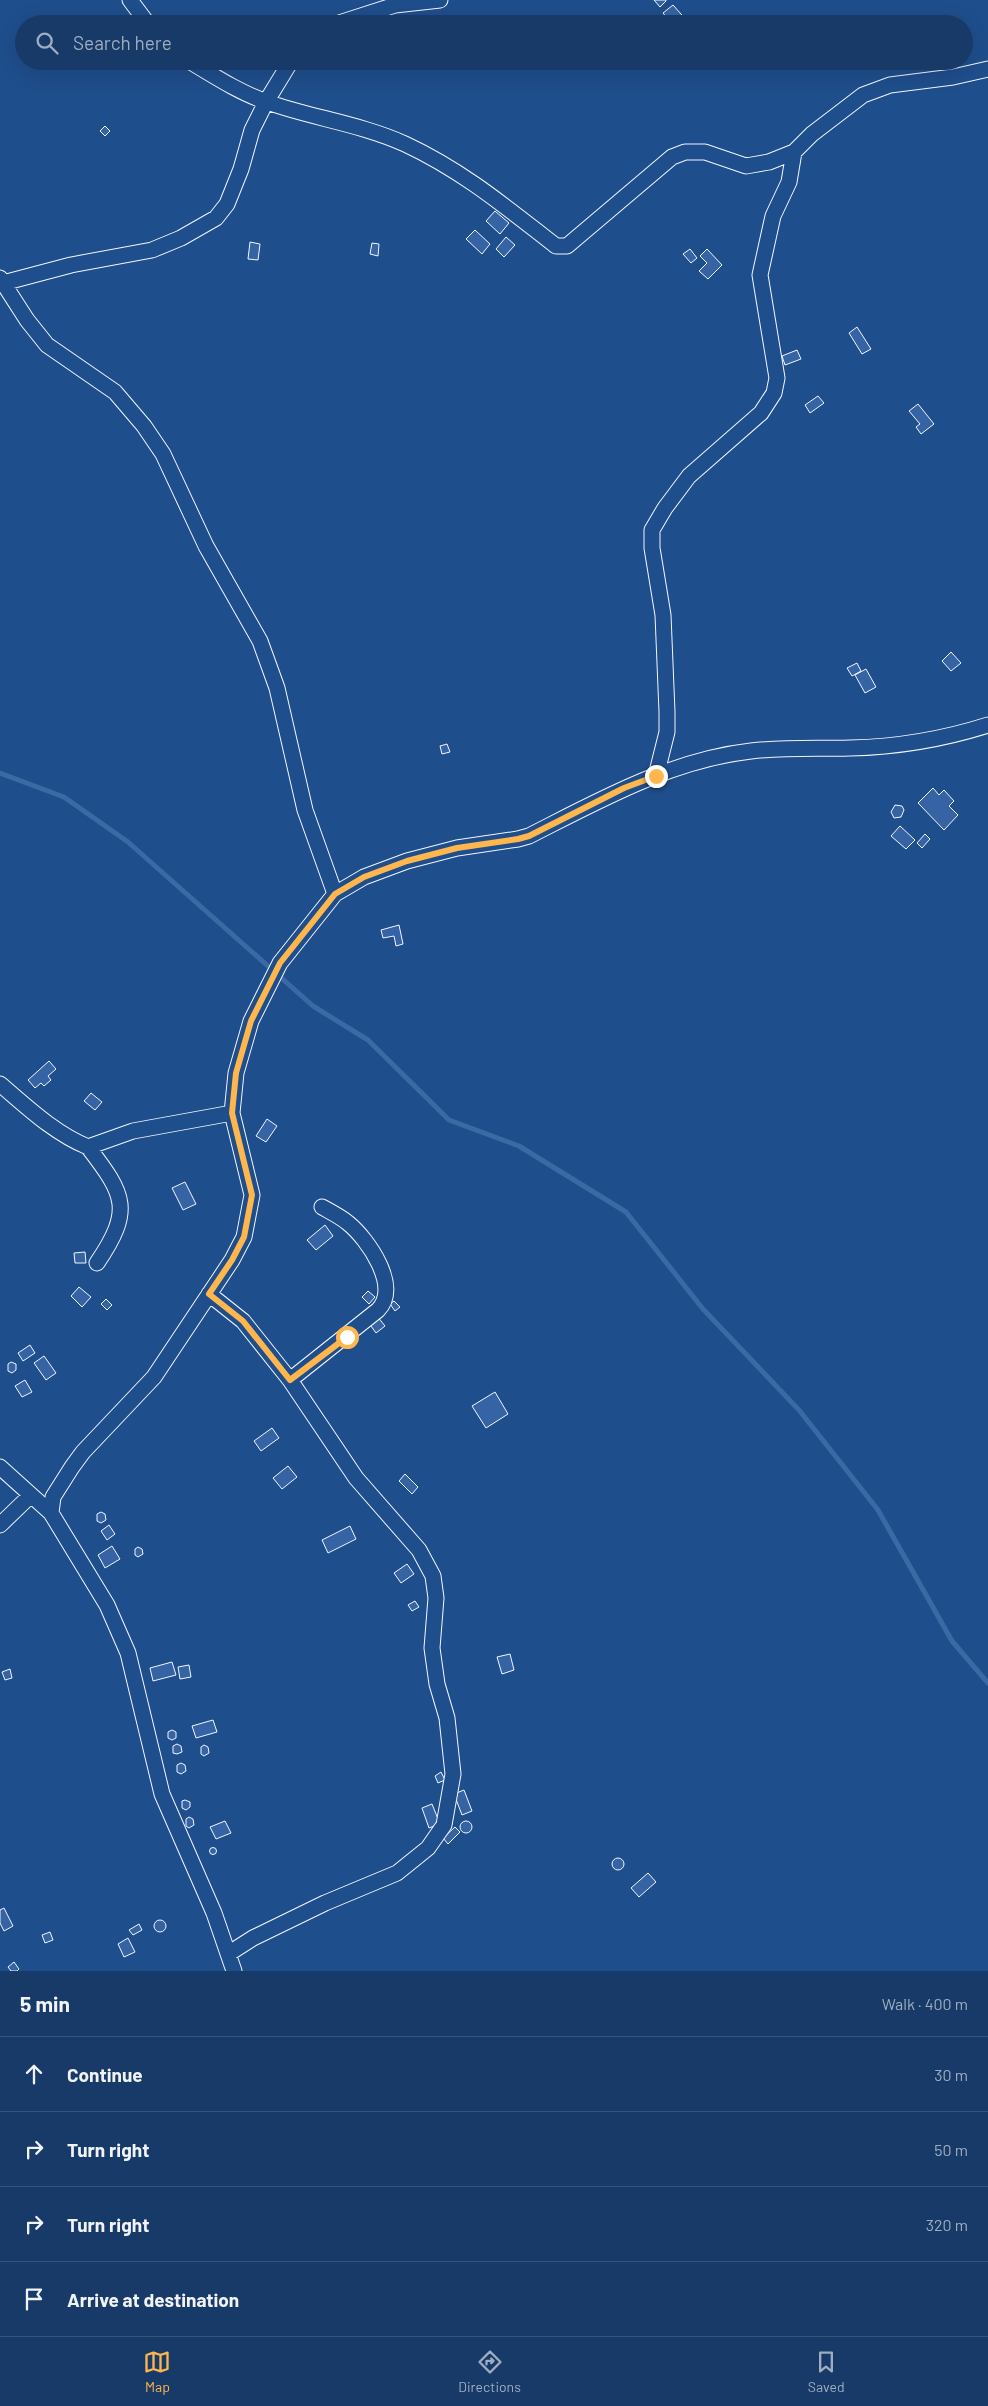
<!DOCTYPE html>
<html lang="en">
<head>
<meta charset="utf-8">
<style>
	:root { --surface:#173a69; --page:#244571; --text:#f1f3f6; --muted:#9eadc0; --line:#36547d; --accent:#ffb74d }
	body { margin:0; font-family:Barlow,sans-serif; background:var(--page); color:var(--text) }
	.stop { position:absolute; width:15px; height:15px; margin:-11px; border:4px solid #ffb74d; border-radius:50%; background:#fff }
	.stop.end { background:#ffb74d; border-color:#fff; box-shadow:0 1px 5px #0008 }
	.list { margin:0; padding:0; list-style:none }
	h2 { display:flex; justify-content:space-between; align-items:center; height:65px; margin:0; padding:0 20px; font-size:21px }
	h2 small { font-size:16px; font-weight:400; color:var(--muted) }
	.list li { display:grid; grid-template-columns:32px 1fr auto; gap:15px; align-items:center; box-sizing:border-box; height:75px; padding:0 20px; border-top:1px solid var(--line) }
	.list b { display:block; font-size:19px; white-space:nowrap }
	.list em { font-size:16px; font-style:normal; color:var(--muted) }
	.icon { flex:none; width:28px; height:28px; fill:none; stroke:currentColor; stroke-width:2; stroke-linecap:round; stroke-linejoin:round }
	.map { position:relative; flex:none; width:988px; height:1971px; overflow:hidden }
	.search { position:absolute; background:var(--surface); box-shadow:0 5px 20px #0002; left:15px; right:15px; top:15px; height:55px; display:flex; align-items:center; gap:12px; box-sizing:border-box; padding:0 18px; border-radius:28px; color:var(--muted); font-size:19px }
	.sheet { height:365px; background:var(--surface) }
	nav { display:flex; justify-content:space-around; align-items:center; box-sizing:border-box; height:70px; border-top:1px solid var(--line); background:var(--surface); font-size:14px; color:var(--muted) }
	nav a { display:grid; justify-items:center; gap:2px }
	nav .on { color:var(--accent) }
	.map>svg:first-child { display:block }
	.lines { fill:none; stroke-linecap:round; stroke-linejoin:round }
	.stream { stroke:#3b69a3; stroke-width:5 }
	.building { fill:#3563a3; stroke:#f2f6ff }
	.minor-casing { stroke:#f2f6ff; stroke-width:17 }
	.minor { stroke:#1f4e8c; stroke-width:15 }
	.route { stroke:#ffb74d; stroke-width:6 }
</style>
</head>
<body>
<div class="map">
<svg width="988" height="1971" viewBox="0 0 988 1971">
	<rect width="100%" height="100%" fill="#1f4e8c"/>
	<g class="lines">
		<path class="stream" d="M 0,773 L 64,797 L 128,842 L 313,1006 L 368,1040 L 449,1120 L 519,1146 L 626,1212 L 703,1309 L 799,1410 L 878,1510 L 952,1641 L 988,1683"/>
	</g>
	<path class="building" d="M 654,0 L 666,0 L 666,1 L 660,7 Z
		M 673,5 L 689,23 L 687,24 L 672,24 L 663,13 Z
		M 103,61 L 115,61 L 105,66 Z
		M 105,126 L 110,131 L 105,136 L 100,131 Z
		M 495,211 L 509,223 L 500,234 L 486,221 Z
		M 475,230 L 490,244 L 482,254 L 466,239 Z
		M 506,237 L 515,245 L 504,257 L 496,249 Z
		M 250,242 L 260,244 L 258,260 L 248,259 Z
		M 372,243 L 379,244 L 378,256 L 370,254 Z
		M 690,249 L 697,258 L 691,263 L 683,254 Z
		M 707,249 L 722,265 L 708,279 L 699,271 L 707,263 L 700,256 Z
		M 857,327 L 871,349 L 862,354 L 849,333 Z
		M 797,350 L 801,359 L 785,365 L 782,356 Z
		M 818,396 L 824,403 L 810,413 L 805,405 Z
		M 918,404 L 934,424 L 921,434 L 916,427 L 920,424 L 909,411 Z
		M 951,652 L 961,663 L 951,671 L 942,661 Z
		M 857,663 L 861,671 L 852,676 L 847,668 Z
		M 866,669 L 876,687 L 865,693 L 855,675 Z
		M 447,744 L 450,752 L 442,754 L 440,746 Z
		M 933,788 L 939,795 L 944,790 L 954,801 L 949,806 L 958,815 L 944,830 L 918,803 Z
		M 895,805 L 902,806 L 904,810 L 901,817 L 894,818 L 891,812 Z
		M 900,826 L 915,840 L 906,849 L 891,836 Z
		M 925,834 L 930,839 L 922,848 L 917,843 Z
		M 399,925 L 403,944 L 396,946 L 394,936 L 383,938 L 381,930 Z
		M 49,1061 L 56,1069 L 48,1076 L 51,1080 L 44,1086 L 41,1083 L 35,1088 L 28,1080 Z
		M 91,1093 L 102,1102 L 95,1110 L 84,1101 Z
		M 267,1119 L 277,1126 L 266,1142 L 256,1136 Z
		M 185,1182 L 196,1204 L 183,1210 L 172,1188 Z
		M 325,1225 L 333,1236 L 316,1250 L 307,1240 Z
		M 85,1252 L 86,1263 L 75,1263 L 74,1253 Z
		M 79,1287 L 91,1297 L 82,1307 L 71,1296 Z
		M 368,1291 L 375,1297 L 369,1304 L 362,1297 Z
		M 106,1299 L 112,1305 L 107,1310 L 101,1304 Z
		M 394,1301 L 400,1307 L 395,1311 L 390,1304 Z
		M 377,1316 L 385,1326 L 376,1333 L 368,1322 Z
		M 30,1345 L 35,1353 L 23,1361 L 18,1353 Z
		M 44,1356 L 56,1373 L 46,1380 L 34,1363 Z
		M 11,1362 L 16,1364 L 16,1370 L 12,1373 L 8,1371 L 8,1364 Z
		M 25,1380 L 32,1392 L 22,1397 L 15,1386 Z
		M 495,1392 L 508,1414 L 486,1428 L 472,1406 Z
		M 272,1428 L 279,1438 L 261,1451 L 254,1441 Z
		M 288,1466 L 297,1477 L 282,1489 L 273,1478 Z
		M 405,1474 L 418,1487 L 412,1494 L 399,1481 Z
		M 101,1512 L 105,1514 L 106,1520 L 101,1523 L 97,1521 L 97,1514 Z
		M 109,1525 L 115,1534 L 107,1540 L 101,1531 Z
		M 350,1526 L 356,1539 L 328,1553 L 322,1540 Z
		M 112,1546 L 120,1559 L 105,1568 L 98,1555 Z
		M 138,1547 L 142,1549 L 143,1554 L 138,1557 L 135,1555 L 135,1549 Z
		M 407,1564 L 414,1574 L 401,1583 L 394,1573 Z
		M 415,1601 L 419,1607 L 412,1611 L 408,1605 Z
		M 510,1654 L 514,1670 L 502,1674 L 497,1657 Z
		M 172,1662 L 176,1675 L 153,1681 L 150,1668 Z
		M 189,1665 L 191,1677 L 180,1679 L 178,1667 Z
		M 10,1669 L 12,1678 L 5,1680 L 2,1672 Z
		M 213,1720 L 217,1732 L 196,1738 L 192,1726 Z
		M 172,1730 L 176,1732 L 176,1738 L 172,1740 L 168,1738 L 168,1732 Z
		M 177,1744 L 181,1746 L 182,1752 L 177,1754 L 173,1753 L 173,1746 Z
		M 204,1745 L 208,1747 L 209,1753 L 204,1756 L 201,1754 L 201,1747 Z
		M 181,1763 L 185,1765 L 186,1771 L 181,1774 L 177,1772 L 177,1765 Z
		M 441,1772 L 445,1780 L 438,1783 L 435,1776 Z
		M 464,1790 L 472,1811 L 462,1815 L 454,1794 Z
		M 185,1800 L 190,1802 L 190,1807 L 186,1810 L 182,1808 L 182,1801 Z
		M 432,1804 L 440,1824 L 429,1828 L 422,1808 Z
		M 189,1817 L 193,1819 L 194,1825 L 189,1828 L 186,1826 L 186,1819 Z
		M 225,1821 L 231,1833 L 216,1839 L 210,1827 Z
		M460 1827a6 6 0 1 1 12 0a6 6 0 1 1-12 0Z
		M 455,1827 L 460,1832 L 448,1844 L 443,1838 Z
		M209.5 1851a3.5 3.5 0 1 1 7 0a3.5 3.5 0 1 1-7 0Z
		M612 1864a6 6 0 1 1 12 0a6 6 0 1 1-12 0Z
		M 648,1873 L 656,1882 L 639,1897 L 631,1888 Z
		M 4,1908 L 13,1926 L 4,1931 L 0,1923 L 0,1910 Z
		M154 1926a6 6 0 1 1 12 0a6 6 0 1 1-12 0Z
		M 139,1924 L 142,1930 L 133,1935 L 129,1930 Z
		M 50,1932 L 53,1940 L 45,1943 L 42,1935 Z
		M 128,1938 L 135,1952 L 124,1957 L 118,1944 Z
		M 14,1962 L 19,1969 L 17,1971 L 11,1971 L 8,1967 Z"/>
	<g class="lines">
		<g class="minor-casing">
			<path id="minor" d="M 130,0 L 148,24
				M 336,24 L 395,5 L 440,0
				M 189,61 C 214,76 240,93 267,102 C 312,118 361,124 405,144 C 463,171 507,208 556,246 L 567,246 L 672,157 L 685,152 L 705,152 L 746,166 L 769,162 L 794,152 L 812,134 L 863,95 L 890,85 L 953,77 L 988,69
				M 0,278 L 27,320 L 47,345 L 115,392 L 144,426 L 163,454 L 206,546 L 260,641 L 277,688 L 305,810 L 335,894
				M 3,283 L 71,265 L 152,250 L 181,238 L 216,218 L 227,204 L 241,169 L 252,130 L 266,102 L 291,61
				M 656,776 L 667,732 L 667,712 L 663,615 L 652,548 L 652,530 L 665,508 L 689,476 L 761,413 L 774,393 L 777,378 L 760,275 L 773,216 L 789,182 L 794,152
				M 0,1084 C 27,1107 54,1133 88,1147 L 133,1131 L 232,1113
				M 88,1147 C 125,1195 133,1210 97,1263
				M 209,1294 L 243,1321 L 290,1380 L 356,1478 L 419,1550 L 433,1576 L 436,1598 L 432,1648 L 437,1684 L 447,1718 L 453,1774 L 444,1825 L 428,1848 L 397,1873 L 325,1903 L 253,1938 L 228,1954
				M 290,1380 L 378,1310 C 401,1287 368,1239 348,1223 C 341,1217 331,1212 322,1207
				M 0,1467 L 51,1513
				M 0,1525 L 30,1496
				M 234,1971 L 214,1913 L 162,1794 L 128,1653 L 107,1605 L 51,1513 L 53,1497 L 72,1467 L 83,1452 L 154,1377 L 232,1260 L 244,1237 L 252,1195 L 232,1113 L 236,1073 L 251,1021 L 280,963 L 335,894 L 364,877 L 407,861 L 457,848 L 518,839 L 529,836 C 600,800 671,760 751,751 C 784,747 817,749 850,748 C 897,747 944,739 988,725"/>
		</g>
		<use href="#minor" class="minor"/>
	</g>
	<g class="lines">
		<path class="route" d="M 347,1337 L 290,1380 L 243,1321 L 209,1294 L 232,1260 L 244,1237 L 252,1195 L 232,1113 L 236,1073 L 251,1021 L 280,963 L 335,894 L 364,877 L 407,861 L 457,848 L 518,839 L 529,836 L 624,788 L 656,776"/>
	</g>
</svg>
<div class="stop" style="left:347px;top:1337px"></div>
<div class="stop end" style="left:656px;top:776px"></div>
<div class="search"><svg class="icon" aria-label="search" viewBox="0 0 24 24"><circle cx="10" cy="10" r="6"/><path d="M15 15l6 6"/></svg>Search here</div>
</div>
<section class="sheet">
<h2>5 min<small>Walk · 400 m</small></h2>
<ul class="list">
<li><svg class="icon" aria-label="ahead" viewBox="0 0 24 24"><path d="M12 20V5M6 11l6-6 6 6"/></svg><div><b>Continue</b></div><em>30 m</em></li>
<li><svg class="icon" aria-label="right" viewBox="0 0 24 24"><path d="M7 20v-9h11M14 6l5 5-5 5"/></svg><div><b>Turn right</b></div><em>50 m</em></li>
<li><svg class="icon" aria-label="right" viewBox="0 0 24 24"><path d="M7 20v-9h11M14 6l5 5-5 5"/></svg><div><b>Turn right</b></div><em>320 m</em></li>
<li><svg class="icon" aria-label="arrive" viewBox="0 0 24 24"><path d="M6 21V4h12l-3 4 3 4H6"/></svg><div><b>Arrive at destination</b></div></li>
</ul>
</section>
<nav>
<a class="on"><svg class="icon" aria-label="map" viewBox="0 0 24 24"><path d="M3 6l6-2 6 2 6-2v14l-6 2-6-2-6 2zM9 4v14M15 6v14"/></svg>Map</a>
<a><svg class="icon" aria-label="directions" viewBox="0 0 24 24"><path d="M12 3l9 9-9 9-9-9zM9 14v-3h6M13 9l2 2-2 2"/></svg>Directions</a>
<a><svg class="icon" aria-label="saved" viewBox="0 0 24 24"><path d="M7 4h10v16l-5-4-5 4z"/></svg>Saved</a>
</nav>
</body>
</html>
